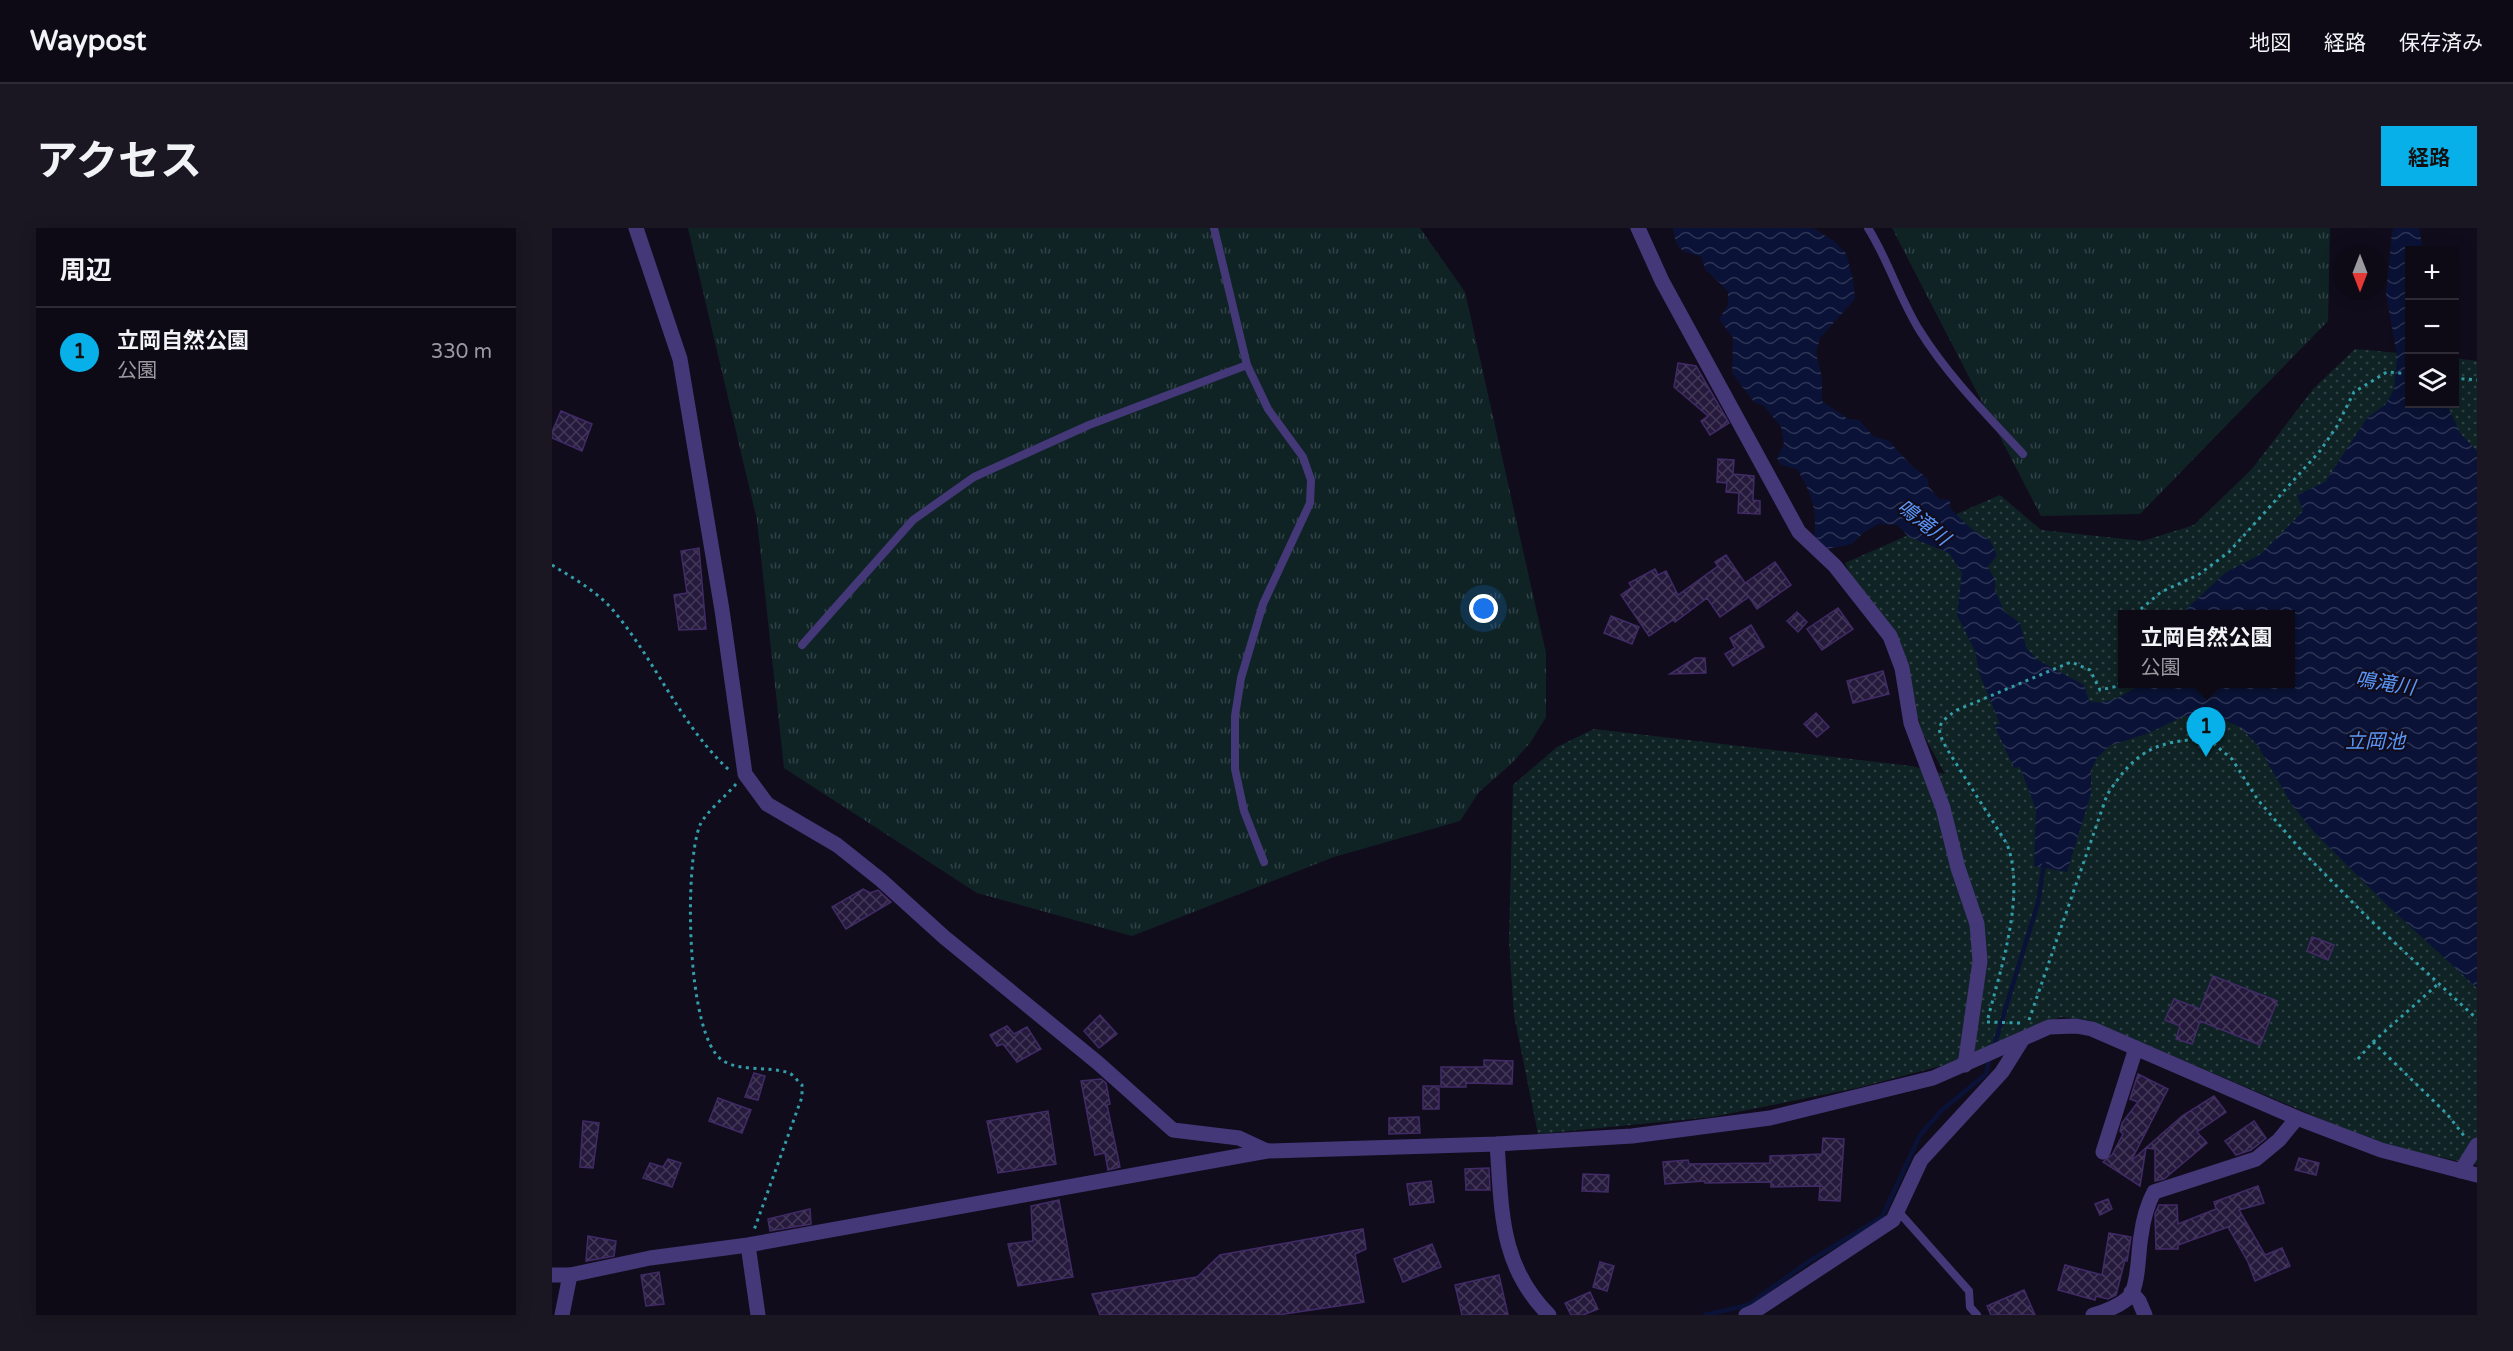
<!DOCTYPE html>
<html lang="ja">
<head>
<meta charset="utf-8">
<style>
	:root { --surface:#0d0915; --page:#1b1722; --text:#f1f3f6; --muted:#9a9aa0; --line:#2d2a34; --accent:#08b0e9 }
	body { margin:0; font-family:"Varela Round","Noto Sans JP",sans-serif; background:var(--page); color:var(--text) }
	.controls { position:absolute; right:18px; top:18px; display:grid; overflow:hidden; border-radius:0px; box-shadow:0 3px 15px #0003 }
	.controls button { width:54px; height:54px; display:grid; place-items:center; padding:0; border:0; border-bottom:2px solid var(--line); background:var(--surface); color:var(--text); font:30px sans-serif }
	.compass { position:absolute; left:1781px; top:18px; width:54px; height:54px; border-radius:50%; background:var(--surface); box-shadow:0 3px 15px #0003; rotate:180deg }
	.you { position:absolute; left:932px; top:381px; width:21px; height:21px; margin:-15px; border:4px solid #fff; border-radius:50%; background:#1a73e8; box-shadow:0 0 0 9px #1a73e833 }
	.badge { display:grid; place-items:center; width:39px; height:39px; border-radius:50%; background:var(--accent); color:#111; font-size:20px; font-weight:700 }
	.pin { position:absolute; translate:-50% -50px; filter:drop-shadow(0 2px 3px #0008) }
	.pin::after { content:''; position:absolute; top:32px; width:21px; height:18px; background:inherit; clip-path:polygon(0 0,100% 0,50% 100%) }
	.popup { position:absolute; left:1566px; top:382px; width:177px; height:78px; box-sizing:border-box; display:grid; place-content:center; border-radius:0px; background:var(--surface); filter:drop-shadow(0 2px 4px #0005); font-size:20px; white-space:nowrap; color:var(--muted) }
	.popup b { font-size:22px; color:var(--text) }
	.popup::after { content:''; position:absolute; left:50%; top:100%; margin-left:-12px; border:12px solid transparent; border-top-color:var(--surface) }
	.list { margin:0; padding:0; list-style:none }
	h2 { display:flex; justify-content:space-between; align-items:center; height:78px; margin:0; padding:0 24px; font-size:26px }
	h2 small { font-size:20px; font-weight:400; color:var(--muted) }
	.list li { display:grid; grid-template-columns:39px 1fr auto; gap:18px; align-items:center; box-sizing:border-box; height:90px; padding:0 24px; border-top:2px solid var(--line) }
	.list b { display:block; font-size:22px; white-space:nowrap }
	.list p { margin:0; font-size:20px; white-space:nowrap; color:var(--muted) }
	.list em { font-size:20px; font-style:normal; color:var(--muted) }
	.icon { flex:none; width:33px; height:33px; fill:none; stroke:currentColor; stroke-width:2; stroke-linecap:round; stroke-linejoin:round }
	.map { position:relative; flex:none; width:1925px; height:1087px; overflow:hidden; border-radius:0px }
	header { display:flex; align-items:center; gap:36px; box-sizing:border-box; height:84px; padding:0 30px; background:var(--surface); border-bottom:2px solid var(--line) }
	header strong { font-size:28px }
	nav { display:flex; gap:33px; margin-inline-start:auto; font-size:21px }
	.intro { display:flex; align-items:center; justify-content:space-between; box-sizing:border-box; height:144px; padding:0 36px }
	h1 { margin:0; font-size:42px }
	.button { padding:15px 27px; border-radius:0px; background:var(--accent); color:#111; font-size:21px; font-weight:700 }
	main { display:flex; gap:36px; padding:0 36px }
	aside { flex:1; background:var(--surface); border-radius:0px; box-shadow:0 3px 15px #0003 }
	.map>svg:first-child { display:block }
	.grass { fill:url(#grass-tufts) }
	.park { fill:url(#park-dots); fill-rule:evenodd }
	.water { fill:url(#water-waves) }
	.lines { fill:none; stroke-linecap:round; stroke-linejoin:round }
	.stream { stroke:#0a1337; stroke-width:4.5 }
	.building { fill:url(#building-cross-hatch); stroke:#412b67; stroke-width:1.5 }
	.path { stroke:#319ea9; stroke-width:3; stroke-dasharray:3 4.5; stroke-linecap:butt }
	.service { stroke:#453879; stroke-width:8 }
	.minor { stroke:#453879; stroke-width:15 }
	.tertiary { stroke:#453879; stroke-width:15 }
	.labels { text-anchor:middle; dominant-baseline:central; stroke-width:4.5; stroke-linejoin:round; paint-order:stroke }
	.water-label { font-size:20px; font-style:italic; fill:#5a97f9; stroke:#110c1c }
</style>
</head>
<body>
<header>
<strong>Waypost</strong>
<nav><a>地図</a><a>経路</a><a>保存済み</a></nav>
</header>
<div class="intro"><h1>アクセス</h1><a class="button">経路</a></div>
<main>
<aside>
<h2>周辺<small></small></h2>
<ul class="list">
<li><span class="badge">1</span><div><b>立岡自然公園</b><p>公園</p></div><em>330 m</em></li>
</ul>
</aside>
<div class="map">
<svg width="1925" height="1087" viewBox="0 0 1925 1087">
	<defs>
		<pattern id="grass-tufts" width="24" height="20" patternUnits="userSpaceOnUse" patternTransform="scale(1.5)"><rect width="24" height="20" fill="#0f2325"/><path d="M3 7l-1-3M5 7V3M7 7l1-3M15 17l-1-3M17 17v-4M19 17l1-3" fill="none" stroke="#314246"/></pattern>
		<pattern id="park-dots" width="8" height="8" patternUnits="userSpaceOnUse" patternTransform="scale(1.5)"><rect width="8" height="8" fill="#0f2325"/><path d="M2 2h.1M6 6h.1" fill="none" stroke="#314246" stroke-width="1.8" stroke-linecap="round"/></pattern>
		<pattern id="water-waves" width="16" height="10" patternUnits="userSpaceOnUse" patternTransform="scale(1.5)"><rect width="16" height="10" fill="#0a1337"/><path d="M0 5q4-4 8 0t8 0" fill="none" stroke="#2d3455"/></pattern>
		<pattern id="building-cross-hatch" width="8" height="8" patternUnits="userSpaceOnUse" patternTransform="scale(1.5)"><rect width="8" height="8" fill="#25193c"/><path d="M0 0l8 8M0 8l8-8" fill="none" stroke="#443959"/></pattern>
	</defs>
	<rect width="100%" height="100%" fill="#110c1c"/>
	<path class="grass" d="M 136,0 L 868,0 L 913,64 L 994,425 L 994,489 L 978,515 L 959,536 L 927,564 L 908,593 L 782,629 L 580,708 L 425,665 L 232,540 L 205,292 Z
		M 1340,0 L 1778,0 L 1776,93 L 1588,286 L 1489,288 Z"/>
	<path class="park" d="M 1803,121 L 1857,126 L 1858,176 L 1902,176 L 1903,130 L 1925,133 L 1925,937 L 1831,917 L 1536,792 L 1509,789 L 1400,835 L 1305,860 L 1160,889 L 986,906 L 962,787 L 957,714 L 961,557 L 1005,519 L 1042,501 L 1359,538 L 1393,546 L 1370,504 L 1361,471 L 1293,335 L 1448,267 L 1489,302 L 1591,313 L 1642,297 L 1700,241 L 1762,160 ZM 1570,386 L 1738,386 L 1738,456 L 1570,456 Z"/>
	<path class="water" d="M 1121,0 L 1261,0 L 1282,13 L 1294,25 L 1301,52 L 1303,71 L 1268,110 L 1264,125 L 1270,150 L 1270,173 L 1296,191 L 1307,192 L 1321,208 L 1337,213 L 1358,236 L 1375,250 L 1377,259 L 1387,271 L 1398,272 L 1398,280 C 1410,292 1422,305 1438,312 L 1445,327 L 1436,339 L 1443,352 L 1443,362 L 1452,383 L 1468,395 L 1475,421 L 1486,432 L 1532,457 L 1537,473 C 1557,478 1573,466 1589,456 L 1738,456 L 1738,386 L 1629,386 L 1673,345 L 1709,326 L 1751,283 L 1745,267 L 1773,254 L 1815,190 L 1834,176 L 1842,161 L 1845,128 L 1834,66 L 1840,4 L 1842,0 L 1867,0 L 1871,22 L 1858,22 L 1858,176 L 1895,176 L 1908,205 L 1925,223 L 1925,760 L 1836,678 L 1763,605 L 1740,577 L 1706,518 L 1689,500 L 1661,486 L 1632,488 L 1597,505 L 1557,518 L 1545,530 L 1539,542 L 1539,566 L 1515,644 L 1482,638 L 1484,582 L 1468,539 L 1462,540 L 1442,497 L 1448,496 L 1427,445 L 1423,423 L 1405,387 L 1410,345 L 1397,325 L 1357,309 L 1345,297 L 1326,296 L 1311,305 L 1300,316 L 1275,321 L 1262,307 C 1266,281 1258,263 1245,241 L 1229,237 L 1225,230 L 1232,216 L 1229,199 L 1212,178 L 1202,174 L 1180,145 L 1181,110 L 1167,91 L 1176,77 L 1176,63 L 1153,41 L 1149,28 C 1129,24 1124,22 1121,0 Z"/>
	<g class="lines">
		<path class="stream" d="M 1442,818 L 1486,675 L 1492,636
			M 1153,1087 L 1196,1077 L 1256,1034 L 1330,989 L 1368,907 L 1390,882 L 1434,846 L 1438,829"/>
	</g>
	<path class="building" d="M 1126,135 L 1144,138 L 1177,195 L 1158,207 L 1149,193 L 1156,188 L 1122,159 Z
		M 9,183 L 40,196 L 30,223 L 0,210 L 0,204 Z
		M 1166,231 L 1182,232 L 1181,246 L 1202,248 L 1201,272 L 1208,273 L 1208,286 L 1186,285 L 1187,265 L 1174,264 L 1175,255 L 1165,254 Z
		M 147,320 L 154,401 L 127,402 L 122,367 L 135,365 L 129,323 Z
		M 1174,327 L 1193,355 L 1223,334 L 1239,357 L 1205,381 L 1197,369 L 1168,389 L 1155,370 L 1123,394 L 1121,392 L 1097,408 L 1069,367 L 1080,359 L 1077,355 L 1103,341 L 1106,347 L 1114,343 L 1126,367 L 1166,338 L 1163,334 Z
		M 1286,380 L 1301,401 L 1270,422 L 1255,401 Z
		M 1245,384 L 1255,394 L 1246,404 L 1235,393 Z
		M 1059,388 L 1087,399 L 1080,416 L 1052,405 Z
		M 1199,397 L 1212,419 L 1181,438 L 1173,426 L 1183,420 L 1178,410 Z
		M 1143,430 L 1153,430 L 1154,445 L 1118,446 Z
		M 1331,443 L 1337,466 L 1301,475 L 1295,453 Z
		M 1264,485 L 1277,499 L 1265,509 L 1252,496 Z
		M 311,661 L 318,665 L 326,662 L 339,674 L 294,701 L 280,679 Z
		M 1760,709 L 1782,717 L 1776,732 L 1755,723 Z
		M 1661,748 L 1725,773 L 1708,817 L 1648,793 L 1640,816 L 1624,811 L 1628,798 L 1613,792 L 1622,771 L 1648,781 Z
		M 548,787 L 565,806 L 547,820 L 532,803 Z
		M 455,798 L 462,806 L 475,799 L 489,821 L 465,834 L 451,816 L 445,818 L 438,807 Z
		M 932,832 L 961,833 L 960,856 L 914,855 L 914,859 L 889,859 L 889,839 L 932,839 Z
		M 202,845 L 213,848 L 206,872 L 193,869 Z
		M 1586,846 L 1616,861 L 1579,933 L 1630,888 L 1662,868 L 1674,884 L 1645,904 L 1655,915 L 1612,951 L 1603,953 L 1603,921 L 1594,920 L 1588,958 L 1551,934 L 1560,927 L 1571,906 L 1568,903 L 1570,895 L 1586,874 L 1578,871 Z
		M 549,851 L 554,855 L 558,876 L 555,877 L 568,939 L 556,942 L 553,925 L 543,927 L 529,853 Z
		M 871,858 L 887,858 L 887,881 L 871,881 Z
		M 166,870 L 199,882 L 190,905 L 157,893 Z
		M 496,883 L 504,936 L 446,945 L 435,893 Z
		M 867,889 L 868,905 L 837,906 L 837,890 Z
		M 31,893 L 47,895 L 41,940 L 28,939 Z
		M 1702,893 L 1714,910 L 1699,922 L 1684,927 L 1673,913 Z
		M 1271,910 L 1292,911 L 1288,973 L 1267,972 L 1268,958 L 1219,959 L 1219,954 L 1153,955 L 1153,953 L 1113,956 L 1111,934 L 1136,932 L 1137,936 L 1218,935 L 1218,928 L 1270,926 Z
		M 1747,930 L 1767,935 L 1764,947 L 1743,942 Z
		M 116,931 L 129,935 L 120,959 L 91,950 L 98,935 L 111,939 Z
		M 937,940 L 938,962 L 914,962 L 913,941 Z
		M 1031,946 L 1057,947 L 1056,964 L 1030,963 Z
		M 879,953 L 882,974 L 858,977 L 855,956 Z
		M 1706,958 L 1712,975 L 1687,982 L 1713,1027 L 1730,1020 L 1738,1038 L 1703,1053 L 1696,1034 L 1676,999 L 1626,1017 L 1626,1021 L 1604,1021 L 1603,986 L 1607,977 L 1625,977 L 1626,996 L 1664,981 L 1662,974 Z
		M 1556,971 L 1560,981 L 1548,987 L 1543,976 Z
		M 507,972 L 521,1049 L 466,1058 L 456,1016 L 481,1013 L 479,978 Z
		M 258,981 L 259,996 L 218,1003 L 216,991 Z
		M 811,1001 L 814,1021 L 803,1026 L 812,1074 L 726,1087 L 548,1087 L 540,1066 L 645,1049 L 668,1027 Z
		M 1557,1005 L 1579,1009 L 1575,1033 L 1573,1032 L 1564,1067 L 1556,1071 L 1544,1068 L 1543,1072 L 1506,1062 L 1513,1037 L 1550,1047 Z
		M 36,1008 L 64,1013 L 62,1028 L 34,1033 Z
		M 880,1016 L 889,1039 L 851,1054 L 842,1031 Z
		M 1048,1034 L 1062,1038 L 1055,1063 L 1041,1059 Z
		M 107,1044 L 112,1076 L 94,1078 L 89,1047 Z
		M 947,1047 L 956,1087 L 910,1087 L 903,1057 Z
		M 1472,1062 L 1483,1087 L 1439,1087 L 1435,1078 Z
		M 1038,1064 L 1046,1081 L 1031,1087 L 1019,1087 L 1013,1075 Z"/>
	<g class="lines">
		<path class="path" d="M 1902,150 L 1925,152
			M 0,337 C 21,350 43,362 60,381 C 103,431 128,497 177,542
			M 1583,386 L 1609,364 L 1646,347 L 1677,324 L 1768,223 L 1785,198 L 1802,164 L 1835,144 L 1858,146
			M 184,556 C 175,567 153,585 148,597 C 132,636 134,807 170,832 C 187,844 218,838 237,845 C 242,847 246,854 250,857 L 250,869 L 202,1002
			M 1436,790 C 1449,740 1474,666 1455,616 L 1395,521 C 1383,499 1385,496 1405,482 L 1519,434 L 1538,442 L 1548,462 L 1566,458 L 1570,449
			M 1477,792 L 1555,567 C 1583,523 1604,512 1656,511 L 1680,531 L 1706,572 L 1749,622 L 1816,690 L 1925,791
			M 1435,794 L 1468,795
			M 1821,814 L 1887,755
			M 1806,831 L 1821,814 L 1895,886 L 1913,909"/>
		<path class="service" d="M 662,0 L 695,137 L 716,181 L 751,229 L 759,252 L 758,275 L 711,376 L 689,450 L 683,488 L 683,541 L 692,583 L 712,634
			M 1316,0 C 1337,33 1347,70 1368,103 C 1396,148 1435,187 1471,226
			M 250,417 L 361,292 L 422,249 L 537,197 L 695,137
			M 1345,982 L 1417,1063 L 1418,1079 L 1425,1087"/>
		<path class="minor" d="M 84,0 L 128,131 L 170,382 L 193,546 L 215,576 L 285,617 L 329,652 L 392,709 L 546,835 L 621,902 L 687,910 L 715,923
			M 1086,0 L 1110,53 L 1247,304 L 1283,338 L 1338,408 L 1350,440 L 1359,495 L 1391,580 L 1406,640 L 1425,696 L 1428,733 L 1413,837
			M 945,916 C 950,982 947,1037 997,1087
			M 1551,924 L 1584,820
			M 1909,943 L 1925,917
			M 1579,1064 L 1587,1073 L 1593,1087
			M 10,1087 L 18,1047
			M 1194,1087 L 1203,1083 L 1341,992 L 1369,932 L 1450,844 L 1470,812
			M 1541,1087 C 1552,1084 1570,1077 1578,1068 C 1587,1056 1586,1023 1589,1008 C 1591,993 1595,977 1602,964 L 1704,931 L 1727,912 L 1745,890"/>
		<path class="tertiary" d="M 196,1017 L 206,1087
			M 0,1047 L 18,1047 L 98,1030 L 196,1017 L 715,923 L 945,916 L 1080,908 L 1218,890 L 1381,850 L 1497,799 L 1524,798 L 1540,801 L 1745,890 L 1829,922 L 1925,947"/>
	</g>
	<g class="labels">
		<g class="water-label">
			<text transform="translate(1371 295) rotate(38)">鳴滝川</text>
			<text transform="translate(1833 456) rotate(9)">鳴滝川</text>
			<text x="1823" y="514">立岡池</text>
		</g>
	</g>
</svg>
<div class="controls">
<button>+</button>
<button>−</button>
<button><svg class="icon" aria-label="layers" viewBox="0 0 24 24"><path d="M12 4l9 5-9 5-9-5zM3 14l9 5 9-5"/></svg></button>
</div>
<svg class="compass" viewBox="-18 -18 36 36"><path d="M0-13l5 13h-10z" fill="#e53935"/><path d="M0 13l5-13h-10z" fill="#9a9aa0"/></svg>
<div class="you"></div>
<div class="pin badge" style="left:1654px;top:529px">1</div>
<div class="popup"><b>立岡自然公園</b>公園</div>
</div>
</main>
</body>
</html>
